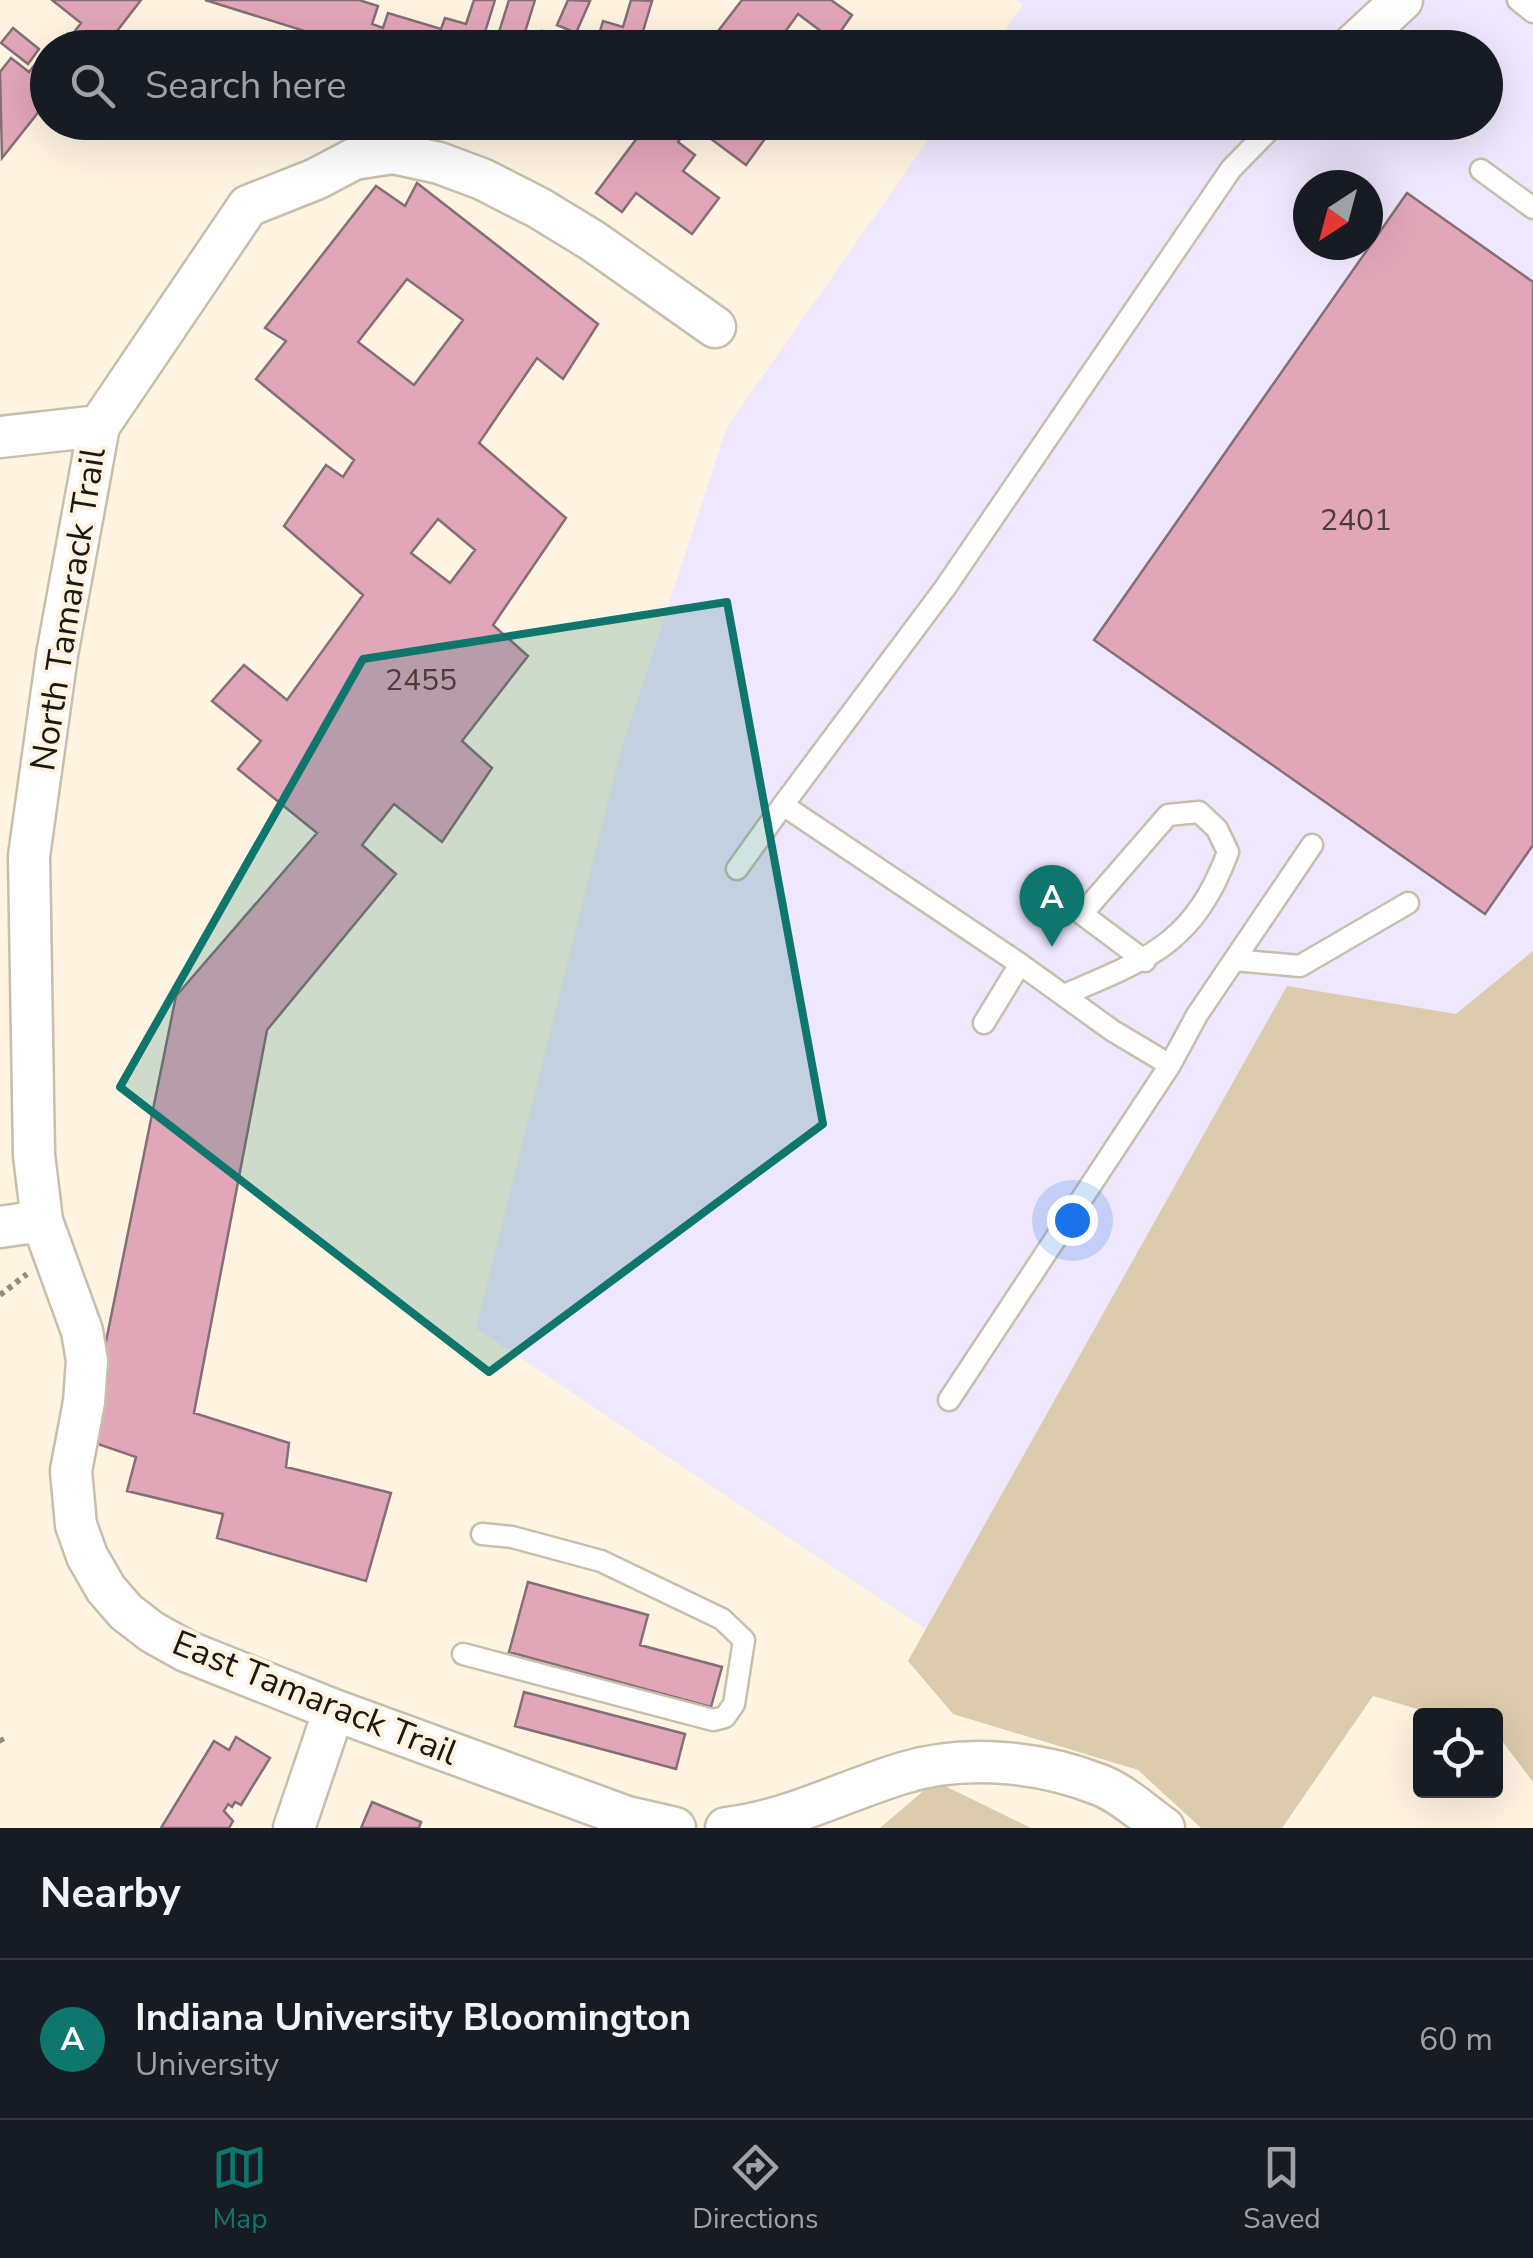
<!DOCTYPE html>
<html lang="en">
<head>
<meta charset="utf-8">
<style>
	:root { --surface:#171b24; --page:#242831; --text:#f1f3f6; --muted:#9ea1a6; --line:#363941; --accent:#0f766e }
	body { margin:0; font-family:"Nunito Sans",sans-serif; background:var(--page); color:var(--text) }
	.controls { position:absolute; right:30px; bottom:30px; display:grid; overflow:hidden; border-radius:10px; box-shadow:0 10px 40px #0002 }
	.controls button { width:90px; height:90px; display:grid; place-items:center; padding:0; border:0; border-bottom:2px solid var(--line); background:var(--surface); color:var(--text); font:50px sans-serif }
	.compass { position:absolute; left:1293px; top:170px; width:90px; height:90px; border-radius:50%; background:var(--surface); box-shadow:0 10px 40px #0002; rotate:216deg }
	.you { position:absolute; left:1072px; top:1220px; width:35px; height:35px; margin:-25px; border:8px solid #fff; border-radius:50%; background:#1a73e8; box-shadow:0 0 0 15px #1a73e833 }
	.badge { display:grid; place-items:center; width:65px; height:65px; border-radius:50%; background:var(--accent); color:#fff; font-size:32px; font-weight:700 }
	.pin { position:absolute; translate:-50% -82px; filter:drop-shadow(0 2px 5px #0008) }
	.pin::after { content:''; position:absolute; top:52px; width:35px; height:30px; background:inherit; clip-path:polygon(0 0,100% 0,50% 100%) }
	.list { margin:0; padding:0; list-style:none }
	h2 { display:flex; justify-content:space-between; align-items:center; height:130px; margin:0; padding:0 40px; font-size:42px }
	h2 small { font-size:32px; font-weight:400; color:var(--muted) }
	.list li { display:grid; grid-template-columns:65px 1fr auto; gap:30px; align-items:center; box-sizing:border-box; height:160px; padding:0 40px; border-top:2px solid var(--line) }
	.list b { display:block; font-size:38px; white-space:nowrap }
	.list p { margin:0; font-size:32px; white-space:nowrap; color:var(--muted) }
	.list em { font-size:32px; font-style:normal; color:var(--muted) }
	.icon { flex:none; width:55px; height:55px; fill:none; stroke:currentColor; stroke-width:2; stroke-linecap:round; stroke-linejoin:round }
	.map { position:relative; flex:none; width:1533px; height:1828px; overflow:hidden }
	.search { position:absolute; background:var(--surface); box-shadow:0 10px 40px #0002; left:30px; right:30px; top:30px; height:110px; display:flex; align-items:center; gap:25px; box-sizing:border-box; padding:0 35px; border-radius:55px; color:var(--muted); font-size:38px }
	.sheet { height:290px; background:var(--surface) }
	nav { display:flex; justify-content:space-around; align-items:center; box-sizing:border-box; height:140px; border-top:2px solid var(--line); background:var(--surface); font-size:28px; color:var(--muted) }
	nav a { display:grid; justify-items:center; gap:5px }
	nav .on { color:var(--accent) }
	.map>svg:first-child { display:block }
	.education { fill:#efe7fd; fill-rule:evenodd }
	.green { fill:#dccbac }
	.building { fill:#e2a6b9; stroke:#836f75; stroke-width:2.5; fill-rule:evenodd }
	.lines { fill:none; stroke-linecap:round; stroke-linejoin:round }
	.service-casing { stroke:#c8beac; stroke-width:25 }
	.minor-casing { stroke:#c8beac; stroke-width:45 }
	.path { stroke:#938c7f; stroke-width:6; stroke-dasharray:5 5; stroke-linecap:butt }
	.service { stroke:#fff; stroke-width:20 }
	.minor { stroke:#fff; stroke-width:40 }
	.marked { fill:#0f766e; fill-opacity:0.2; stroke:#0f766e; stroke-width:8; stroke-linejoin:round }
	.labels { text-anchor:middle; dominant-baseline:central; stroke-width:8; stroke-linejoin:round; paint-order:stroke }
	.number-label { font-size:30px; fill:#4d3c3b }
	.street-label { font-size:35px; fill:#1b1811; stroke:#fff4e2 }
</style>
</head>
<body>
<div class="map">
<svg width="1533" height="1828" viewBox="0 0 1533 1828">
	<rect width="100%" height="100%" fill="#fff4e2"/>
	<path class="education" d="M 1016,0 L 1533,0 L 1533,1143 L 1121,1760 L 476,1328 L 621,750 L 727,427 L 940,123 L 1486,122 L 1486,48 L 993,47 L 1023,5 ZM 1308,185 L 1368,185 L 1368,245 L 1308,245 Z"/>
	<path class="green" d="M 1533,951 L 1533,1782 L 1496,1733 L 1496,1716 L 1438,1715 L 1373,1696 L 1282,1828 L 1201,1828 L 1138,1770 L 953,1714 L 908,1661 L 1287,986 L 1456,1014 Z
		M 935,1781 L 1031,1828 L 880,1828 Z"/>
	<path class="building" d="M 52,0 L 141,0 L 104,48 L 62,48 L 81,23 Z
		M 205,0 L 359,0 L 378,6 L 372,24 L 383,28 L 388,13 L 441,29 L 445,18 L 466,24 L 474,0 L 495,0 L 481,45 L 490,48 L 384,48 L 365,42 L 363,48 L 359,48 Z
		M 509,0 L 535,0 L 521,45 L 530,48 L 494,48 Z
		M 568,0 L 590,1 L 576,33 L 557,25 Z
		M 631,0 L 652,1 L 638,48 L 595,48 L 603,21 L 623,27 Z
		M 742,0 L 831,0 L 852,15 L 834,41 L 798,14 L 774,47 L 757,35 L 748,48 L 705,48 Z
		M 13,28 L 39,49 L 28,64 L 1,43 Z
		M 542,31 L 594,48 L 537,48 Z
		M 48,48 L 48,100 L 2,158 L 0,72 L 11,58 L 29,72 Z
		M 649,122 L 777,122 L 746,165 L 691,124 L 678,142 L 695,155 L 683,171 L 719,198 L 692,234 L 636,193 L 622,212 L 596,193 Z
		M 417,183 L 598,324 L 563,379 L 537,358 L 479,443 L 566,518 L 493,625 L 528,656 L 462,741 L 492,768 L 442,842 L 394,804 L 362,845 L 396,874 L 267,1030 L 194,1413 L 289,1443 L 286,1467 L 391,1493 L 366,1581 L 217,1538 L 223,1514 L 127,1491 L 136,1457 L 86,1440 L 176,996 L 317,833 L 238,769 L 261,741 L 212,701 L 244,665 L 287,700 L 363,595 L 284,526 L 326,465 L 343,477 L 354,460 L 256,379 L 286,341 L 265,328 L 376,186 L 405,206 ZM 407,279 L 463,320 L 414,385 L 358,342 ZM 438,519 L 475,550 L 450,583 L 411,553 Z
		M 1407,193 L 1533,282 L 1533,845 L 1485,914 L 1094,640 Z
		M 528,1582 L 648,1615 L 640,1645 L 722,1667 L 711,1707 L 509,1652 Z
		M 524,1692 L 685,1734 L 676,1769 L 515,1726 Z
		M 236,1737 L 270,1758 L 241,1805 L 235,1802 L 232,1807 L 228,1804 L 224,1811 L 233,1821 L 229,1828 L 161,1828 L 214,1741 L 229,1750 Z
		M 372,1802 L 421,1822 L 419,1828 L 361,1828 Z"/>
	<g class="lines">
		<g class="service-casing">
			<path id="service" d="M 1518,0 L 1533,12
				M 1277,122 L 1231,169 L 945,588 L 783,805 L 1020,964 L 1113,1031 L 1170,1065 L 1197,1015 L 1312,845
				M 1481,170 L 1533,208
				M 737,869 L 783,805
				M 1234,960 L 1300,966 L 1408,903
				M 1064,995 C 1148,959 1194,944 1228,852 L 1217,829 L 1199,812 L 1168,815 L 1082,914 L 1145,961
				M 984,1023 L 1020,964
				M 949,1400 L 1170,1065
				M 463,1654 L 713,1720 L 725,1717 L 734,1704 L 744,1640 L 722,1619 L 601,1561 L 512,1537 L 482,1534"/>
		</g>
		<g class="minor-casing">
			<path id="minor" d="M 1350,48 L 1402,0
				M 0,437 L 99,426
				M 0,1227 L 42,1221
				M 294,1828 L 334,1710
				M 675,1828 L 627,1817 L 334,1710 L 186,1651 L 152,1632 L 126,1612 L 106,1589 L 87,1556 L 76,1525 L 71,1471 L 84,1402 L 87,1361 L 82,1331 L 42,1221 L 34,1155 L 29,856 L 57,655 L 99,426 L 248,206 L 316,179 L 354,159 L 393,153 L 439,163 L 482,179 L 539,208 L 593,241 L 715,327
				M 726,1828 C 788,1821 844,1791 903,1773 C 965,1754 1040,1761 1100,1785 C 1123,1794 1144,1814 1164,1828"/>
		</g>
		<path class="path" d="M 0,1295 L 27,1274
			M 0,1738 L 4,1745"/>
		<use href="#service" class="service"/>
		<use href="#minor" class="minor"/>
	</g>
	<path class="marked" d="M 727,602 L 823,1124 L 489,1372 L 120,1087 L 363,659 Z"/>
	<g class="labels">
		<g class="number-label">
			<text x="1356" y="520">2401</text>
			<text x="421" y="680">2455</text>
		</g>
		<g class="street-label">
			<text transform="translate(68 609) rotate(-81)">North Tamarack Trail</text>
			<text transform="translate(315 1698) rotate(22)">East Tamarack Trail</text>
		</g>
	</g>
</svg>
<div class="controls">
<button><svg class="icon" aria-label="locate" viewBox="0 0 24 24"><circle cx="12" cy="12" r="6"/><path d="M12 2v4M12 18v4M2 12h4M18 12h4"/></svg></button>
</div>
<svg class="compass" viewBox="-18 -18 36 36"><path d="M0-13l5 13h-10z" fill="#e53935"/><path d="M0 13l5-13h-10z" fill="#9ea1a6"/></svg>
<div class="you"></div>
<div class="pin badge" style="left:1052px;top:947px">A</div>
<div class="search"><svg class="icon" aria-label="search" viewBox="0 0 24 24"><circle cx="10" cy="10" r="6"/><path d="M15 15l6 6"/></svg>Search here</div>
</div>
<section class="sheet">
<h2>Nearby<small></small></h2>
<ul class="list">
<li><span class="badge">A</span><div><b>Indiana University Bloomington</b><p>University</p></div><em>60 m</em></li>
</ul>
</section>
<nav>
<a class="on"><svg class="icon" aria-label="map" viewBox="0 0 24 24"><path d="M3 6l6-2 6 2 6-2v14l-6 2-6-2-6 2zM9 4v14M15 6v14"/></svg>Map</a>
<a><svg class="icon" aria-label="directions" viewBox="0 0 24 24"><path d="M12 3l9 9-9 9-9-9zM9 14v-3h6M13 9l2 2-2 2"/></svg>Directions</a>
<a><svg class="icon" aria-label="saved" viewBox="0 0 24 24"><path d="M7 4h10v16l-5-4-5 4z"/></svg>Saved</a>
</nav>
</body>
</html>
